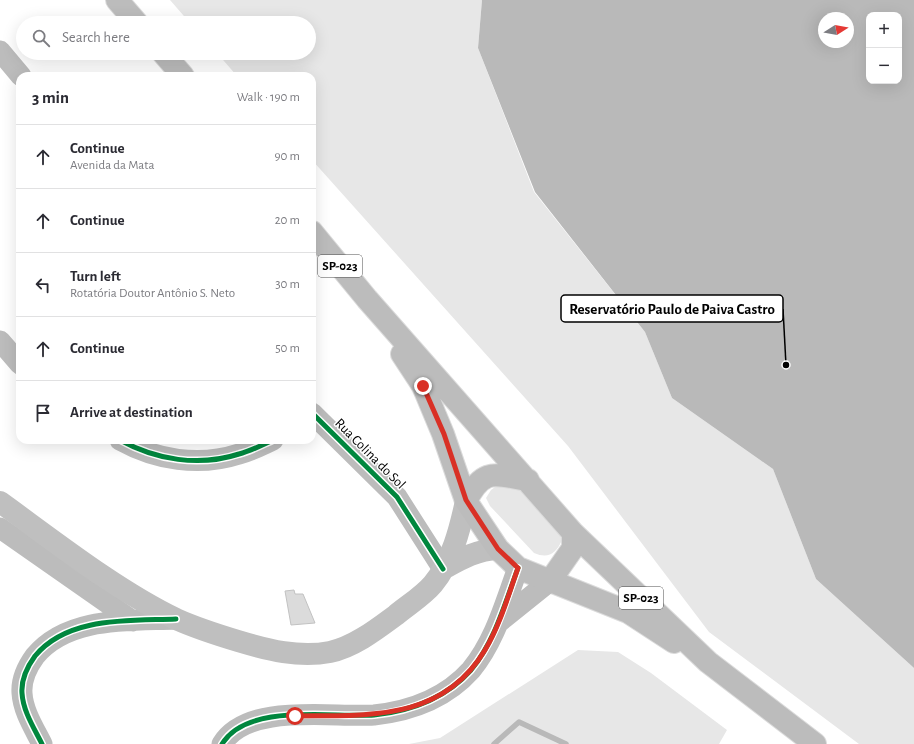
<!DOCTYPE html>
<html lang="en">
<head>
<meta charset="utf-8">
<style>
	:root { --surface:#fff; --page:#f2f2f3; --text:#2b2b33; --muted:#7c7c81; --line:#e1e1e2 }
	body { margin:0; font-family:"Alegreya Sans",sans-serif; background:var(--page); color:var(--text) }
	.controls { position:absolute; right:12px; top:12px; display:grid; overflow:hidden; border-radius:8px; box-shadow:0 4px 16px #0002 }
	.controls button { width:36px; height:36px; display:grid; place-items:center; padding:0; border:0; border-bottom:1px solid var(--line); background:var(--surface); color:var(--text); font:20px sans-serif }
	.compass { position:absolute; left:818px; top:12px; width:36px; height:36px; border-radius:50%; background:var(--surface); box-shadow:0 4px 16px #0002; rotate:79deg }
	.stop { position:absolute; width:12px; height:12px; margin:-9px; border:3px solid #d93025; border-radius:50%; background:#fff }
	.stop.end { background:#d93025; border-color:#fff; box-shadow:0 1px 4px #0008 }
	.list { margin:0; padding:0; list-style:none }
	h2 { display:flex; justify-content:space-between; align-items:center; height:52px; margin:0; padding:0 16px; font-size:17px }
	h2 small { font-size:13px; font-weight:400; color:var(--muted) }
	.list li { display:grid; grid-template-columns:26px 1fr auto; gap:12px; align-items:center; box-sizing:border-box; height:64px; padding:0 16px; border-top:1px solid var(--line) }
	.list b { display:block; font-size:15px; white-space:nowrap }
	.list p { margin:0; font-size:13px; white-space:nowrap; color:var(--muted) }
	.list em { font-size:13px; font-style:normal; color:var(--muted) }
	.icon { flex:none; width:22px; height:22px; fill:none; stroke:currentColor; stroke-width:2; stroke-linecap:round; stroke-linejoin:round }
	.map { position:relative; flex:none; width:914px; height:744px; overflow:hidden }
	.search { position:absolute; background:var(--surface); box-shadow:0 4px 16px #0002; left:16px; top:16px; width:300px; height:44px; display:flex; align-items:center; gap:10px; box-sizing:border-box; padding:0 14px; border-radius:22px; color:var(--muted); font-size:15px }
	.panel { position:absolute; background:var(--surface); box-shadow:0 4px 16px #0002; left:16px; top:72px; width:300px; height:372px; border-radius:12px }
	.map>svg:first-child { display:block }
	.green { fill:#e7e7e7 }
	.water { fill:#b9b9b9; fill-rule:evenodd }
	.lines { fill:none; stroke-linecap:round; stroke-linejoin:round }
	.stream { stroke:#b9b9b9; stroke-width:5.5 }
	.building { fill:#dbdbdb; stroke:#c2c2c2 }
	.primary-casing { stroke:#dbdbdb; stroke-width:24 }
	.minor { stroke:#bcbcbc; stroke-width:21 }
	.secondary { stroke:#bfbfbf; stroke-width:22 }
	.primary { stroke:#bcbcbc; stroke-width:22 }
	.cycleway-casing { stroke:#fff; stroke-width:8 }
	.cycleway { stroke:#00873e; stroke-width:5 }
	.route { stroke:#d93025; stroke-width:5 }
	.labels { text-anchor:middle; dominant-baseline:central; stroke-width:3; stroke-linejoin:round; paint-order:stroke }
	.shield { fill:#fff; stroke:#4c4c4c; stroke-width:1 }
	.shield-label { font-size:13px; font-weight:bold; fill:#000 }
	.street-label { font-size:14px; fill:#000; stroke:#fff }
	.leader { fill:none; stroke:#000; stroke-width:1.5 }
	.callout-dot { fill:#000; stroke:#fff; stroke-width:1.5 }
	.callout { fill:#fff; stroke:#000; stroke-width:1.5 }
	.callout-label { font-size:15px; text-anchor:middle; font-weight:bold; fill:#000 }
</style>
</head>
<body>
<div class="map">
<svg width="914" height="744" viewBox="0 0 914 744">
	<rect width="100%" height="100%" fill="#fff"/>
	<path class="green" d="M 170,0 L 482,0 L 478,48 L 534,192 L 645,332 L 672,398 L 773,469 L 816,579 L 914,668 L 914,744 L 859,744 L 709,632 L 568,446 L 312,160 L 312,76 L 237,76 L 217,53 L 309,53 L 309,23 L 190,23 Z
		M 502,482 L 514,483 L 558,531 L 562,540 C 556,554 548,559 534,553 L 490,506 L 486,498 L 491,490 Z
		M 578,650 L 618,652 L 651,673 L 727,730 L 719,744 L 409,744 L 440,738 Z"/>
	<path class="water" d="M 482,0 L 914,0 L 914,668 L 816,579 L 773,469 L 672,398 L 645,332 L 535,192 L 478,48 ZM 869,15 L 899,15 L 899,81 L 869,81 ZM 824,18 L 848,18 L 848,42 L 824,42 Z"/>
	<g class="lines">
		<path class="stream" d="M 494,744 L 519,722 L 566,744"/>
	</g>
	<path class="building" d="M 294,590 L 295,594 L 303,594 L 315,623 L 291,625 L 285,591 Z"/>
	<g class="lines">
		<g class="primary-casing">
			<path id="primary" d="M 117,0 L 137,23
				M 163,53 L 183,76
				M 312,232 L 367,299 L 573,533 L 708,662 L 815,744
				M 402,354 L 423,386 L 443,434 L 466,501 L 498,549 L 518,568 L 628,612 L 674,642
				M 466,501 C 484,466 496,475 528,480
				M 550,581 L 573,548 L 573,533"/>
		</g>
		<path class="minor" d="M 0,51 L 21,76
			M 0,341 L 20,364
			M 312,413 L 397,497 L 443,569
			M 120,440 C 156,460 199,467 239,454 C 251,451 262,445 273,440
			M 0,528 L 133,621
			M 499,622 L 550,581
			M 42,744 C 34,728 23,711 22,693 C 21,679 27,667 35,656 C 68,616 130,621 176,619
			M 222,744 C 248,702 332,718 374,715 C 411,711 446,698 471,670 C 495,641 505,603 518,568"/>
		<path class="secondary" d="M 0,502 C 54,541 116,590 176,619 C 196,628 218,635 238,641 C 268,650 299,658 330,652 C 354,647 377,629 396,615 C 408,605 423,596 433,584 C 452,561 460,529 466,501
			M 443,569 C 461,559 476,550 498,549"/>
		<use href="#primary" class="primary"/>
		<g class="cycleway-casing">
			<path id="cycleway" d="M 312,413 L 397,497 L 443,569
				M 120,440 C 156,460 199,467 239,454 C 251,451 262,445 273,440
				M 42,744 C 34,728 23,711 22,693 C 21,679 27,667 35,656 C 68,616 130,621 176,619
				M 222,744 C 248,702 332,718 374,715 C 411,711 446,698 471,670 C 495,641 505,603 518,568"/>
		</g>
		<use href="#cycleway" class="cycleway"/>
	</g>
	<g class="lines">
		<path class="route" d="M 295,716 C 367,715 442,722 485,650 C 500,625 508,596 518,568 L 498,549 L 466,500 L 444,434 L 423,386"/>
	</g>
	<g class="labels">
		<g class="shield">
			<rect x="318" y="255" width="44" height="22" rx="3"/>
			<rect x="619" y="587" width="44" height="22" rx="3"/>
		</g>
		<g class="shield-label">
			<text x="340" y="266">SP-023</text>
			<text x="641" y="598">SP-023</text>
		</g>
		<g class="street-label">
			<text transform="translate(370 454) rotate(45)">Rua Colina do Sol</text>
		</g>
	</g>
	<path class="leader" d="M786 365L783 309"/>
	<circle class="callout-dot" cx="786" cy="365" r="4"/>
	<rect class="callout" x="561" y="295" width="222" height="27" rx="4"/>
	<g class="callout-label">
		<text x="672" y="314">Reservatório Paulo de Paiva Castro</text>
	</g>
</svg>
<div class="controls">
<button>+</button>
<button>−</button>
</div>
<svg class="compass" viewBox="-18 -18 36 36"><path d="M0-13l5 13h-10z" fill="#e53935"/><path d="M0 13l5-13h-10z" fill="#7c7c81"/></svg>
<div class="stop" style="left:295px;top:716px"></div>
<div class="stop end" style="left:423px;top:386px"></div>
<div class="search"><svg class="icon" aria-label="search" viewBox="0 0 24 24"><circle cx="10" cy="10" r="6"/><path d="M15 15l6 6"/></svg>Search here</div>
<section class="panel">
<h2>3 min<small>Walk · 190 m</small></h2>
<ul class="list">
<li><svg class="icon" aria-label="ahead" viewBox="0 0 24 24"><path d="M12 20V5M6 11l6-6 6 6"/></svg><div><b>Continue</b><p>Avenida da Mata</p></div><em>90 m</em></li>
<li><svg class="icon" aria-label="ahead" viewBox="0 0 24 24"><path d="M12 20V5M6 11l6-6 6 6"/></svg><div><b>Continue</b></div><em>20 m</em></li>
<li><svg class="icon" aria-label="left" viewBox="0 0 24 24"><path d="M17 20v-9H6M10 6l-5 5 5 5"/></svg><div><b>Turn left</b><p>Rotatória Doutor Antônio S. Neto</p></div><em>30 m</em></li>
<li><svg class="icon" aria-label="ahead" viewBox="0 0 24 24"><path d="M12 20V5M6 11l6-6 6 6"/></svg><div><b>Continue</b></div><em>50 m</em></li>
<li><svg class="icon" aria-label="arrive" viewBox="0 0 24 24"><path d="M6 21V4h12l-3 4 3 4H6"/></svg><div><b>Arrive at destination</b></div></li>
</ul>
</section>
</div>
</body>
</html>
